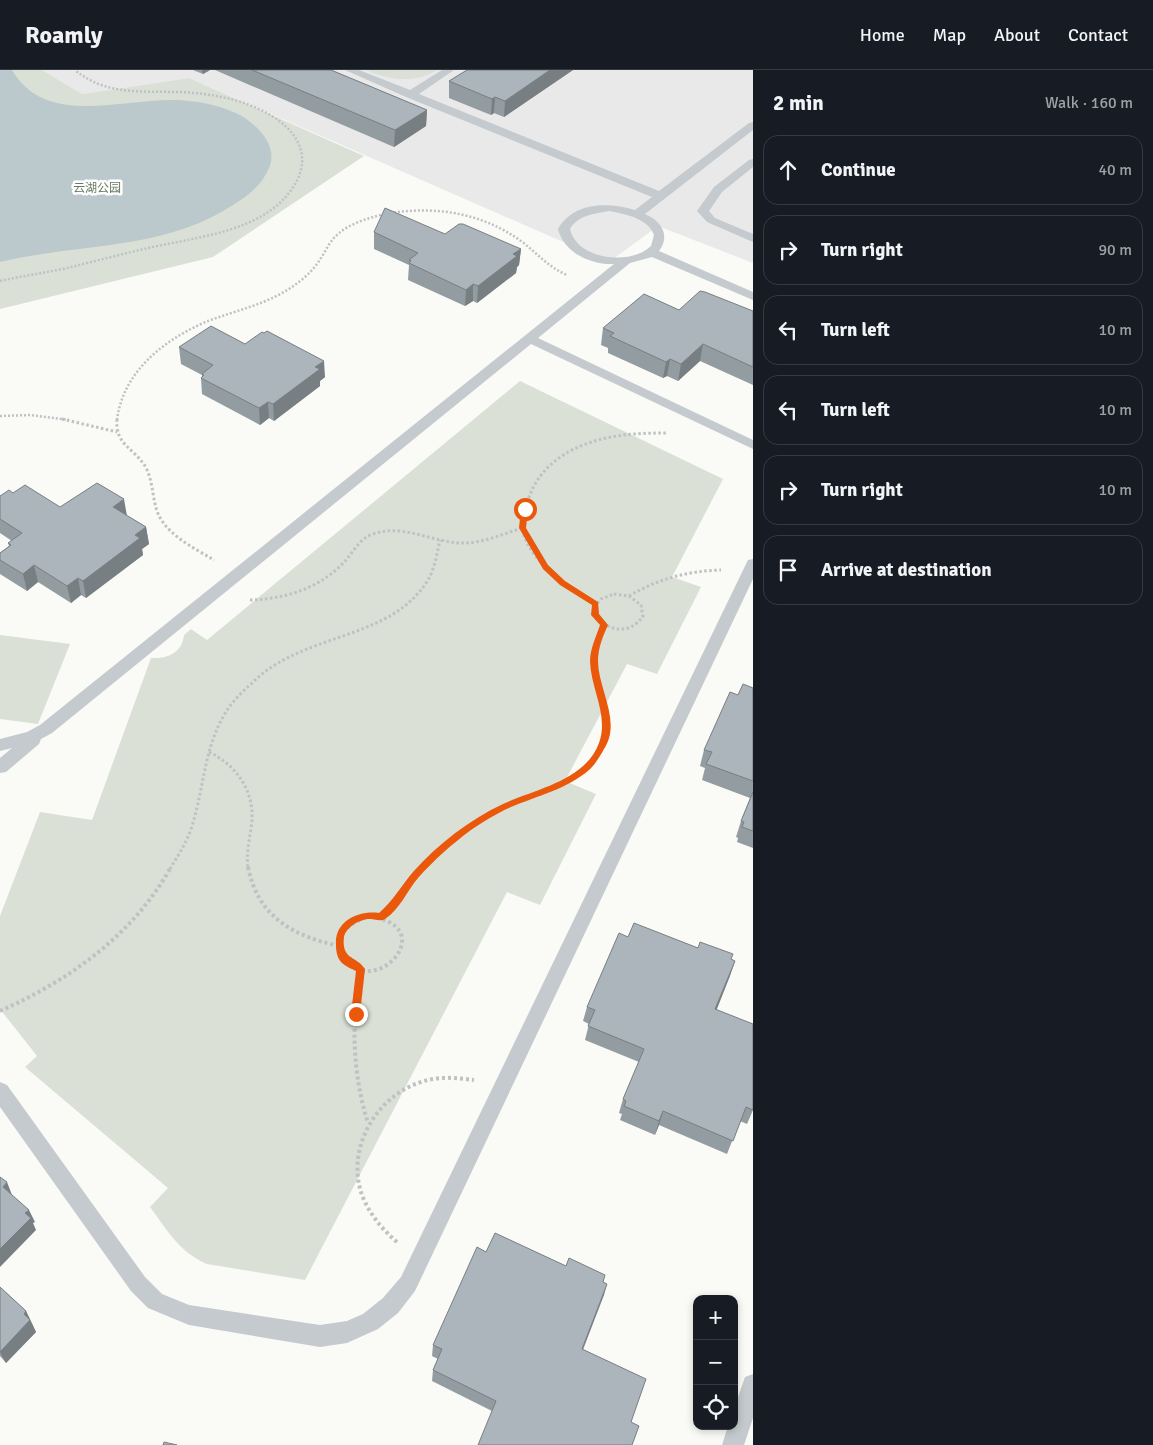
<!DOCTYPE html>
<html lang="en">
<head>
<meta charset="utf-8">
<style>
	:root { --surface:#171b24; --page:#242831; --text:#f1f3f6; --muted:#9ea1a6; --line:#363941 }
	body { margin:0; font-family:Signika,"Noto Sans SC",sans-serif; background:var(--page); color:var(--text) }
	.controls { position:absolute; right:15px; bottom:15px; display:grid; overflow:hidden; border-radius:10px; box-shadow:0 2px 8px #0003 }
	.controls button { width:45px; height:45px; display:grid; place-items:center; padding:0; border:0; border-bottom:1px solid var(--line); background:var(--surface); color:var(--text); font:25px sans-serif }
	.stop { position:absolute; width:15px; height:15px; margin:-11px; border:4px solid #ea580c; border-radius:50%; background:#fff }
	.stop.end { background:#ea580c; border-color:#fff; box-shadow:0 1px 5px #0008 }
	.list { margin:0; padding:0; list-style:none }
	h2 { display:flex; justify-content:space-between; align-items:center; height:65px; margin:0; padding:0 20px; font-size:21px }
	h2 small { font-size:16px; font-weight:400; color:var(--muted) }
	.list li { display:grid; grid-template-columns:32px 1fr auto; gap:15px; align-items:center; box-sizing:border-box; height:70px; margin:0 10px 10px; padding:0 10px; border:1px solid var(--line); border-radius:15px }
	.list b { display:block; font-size:19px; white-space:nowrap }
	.list em { font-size:16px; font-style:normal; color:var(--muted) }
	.icon { flex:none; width:28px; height:28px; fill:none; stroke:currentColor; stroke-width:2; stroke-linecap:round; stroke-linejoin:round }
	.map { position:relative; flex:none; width:753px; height:1375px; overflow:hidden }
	header { display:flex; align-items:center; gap:30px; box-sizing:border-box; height:70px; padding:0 25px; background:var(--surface); border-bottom:1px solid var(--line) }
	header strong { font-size:24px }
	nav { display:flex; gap:28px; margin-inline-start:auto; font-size:18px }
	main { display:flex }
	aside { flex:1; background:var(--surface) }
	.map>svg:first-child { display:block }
	.built { fill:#e8e9e8 }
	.green { fill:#dae0d6 }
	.water { fill:#bbc9cc }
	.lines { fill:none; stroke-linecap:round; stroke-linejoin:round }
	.path-far2 { stroke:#bec2c4; stroke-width:2.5; stroke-dasharray:2 2; stroke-linecap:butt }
	.path-far1 { stroke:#bec2c4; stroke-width:3; stroke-dasharray:2.5 2.5; stroke-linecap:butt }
	.path { stroke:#bec2c4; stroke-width:4; stroke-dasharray:3 3; stroke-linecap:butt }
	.lane { fill:#c4cacd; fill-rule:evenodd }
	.wall { fill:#939ca1 }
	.shaded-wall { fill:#787f83 }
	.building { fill:#abb5bb; stroke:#787f83 }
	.route { fill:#ea580c }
	.labels { text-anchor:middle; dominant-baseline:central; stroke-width:5; stroke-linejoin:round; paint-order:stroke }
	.far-park-label { font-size:12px; fill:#687b62; stroke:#fff }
</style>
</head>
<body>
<header>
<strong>Roamly</strong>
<nav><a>Home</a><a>Map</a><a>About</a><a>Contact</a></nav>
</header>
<main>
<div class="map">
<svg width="753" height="1375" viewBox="0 0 753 1375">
	<rect width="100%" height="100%" fill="#fafaf7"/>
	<path class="built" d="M 42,0 L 753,0 L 753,193 L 658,156 L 609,192 L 189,8 L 82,24 Z"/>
	<path class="green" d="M 0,0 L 42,0 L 82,24 L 189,8 L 364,86 L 213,187 L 0,239 Z
		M 366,0 L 437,0 C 414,14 389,10 366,0 Z
		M 520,311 L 723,409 L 672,507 L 701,517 L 657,604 L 627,594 L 565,711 L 596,724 L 540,835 L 507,822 L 305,1210 L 207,1194 C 179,1182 168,1161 150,1137 L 168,1118 L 25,997 L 37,986 L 0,939 L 0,846 L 40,742 L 92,750 L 151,588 C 168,589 182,583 184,565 L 191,559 L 207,570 Z
		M 0,565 L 70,574 L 38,654 L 0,649 Z"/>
	<path class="water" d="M 0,0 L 12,0 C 45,57 121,29 173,30 C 196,30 226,36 245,48 C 261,59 278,78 269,98 C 262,115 248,126 233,135 C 163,181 78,173 0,192 Z"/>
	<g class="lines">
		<path class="path-far2" d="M 390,143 C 437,136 482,143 521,171 C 537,183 548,197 567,205
			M 0,211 C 22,206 44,203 67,198 C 92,192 118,185 144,179 C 193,167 267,163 295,114 C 301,104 304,92 301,81 C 294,52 257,36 231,29 C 213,25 194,22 175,22 C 139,21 105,25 75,0
			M 0,346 L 30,345 L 69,350
			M 117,350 C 123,301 165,269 208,251 C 237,240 265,235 292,217 C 302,210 312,202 319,191 C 324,184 328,175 333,169 C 346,154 366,149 384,144"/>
		<path class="path-far1" d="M 62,349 L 117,362
			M 117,349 C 115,375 133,377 145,396 C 153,410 152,426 157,441 C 165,464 194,478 214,490
			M 614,524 L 629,526 L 641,535 L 643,547 C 639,551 635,555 631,557 C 614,564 597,553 595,536 L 601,529 Z
			M 629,526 C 658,509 687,501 721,500
			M 250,530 C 286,529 321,518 346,490 C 354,481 360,468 373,464 C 403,453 433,473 463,473 C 483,473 503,464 522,458
			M 596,534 C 570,520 521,486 522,452 C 522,441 528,430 532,420 C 542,398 563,382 586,374 C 612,364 640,363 668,363
			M 209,682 C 236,695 254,720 252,751 C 250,767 246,783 248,799
			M 170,799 C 177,787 185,775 190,762 C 204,723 203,678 226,642 C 232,632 242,622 251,614 C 303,561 390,572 428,510 C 435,498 437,483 440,470
			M 421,799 C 441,777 464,759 490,744 C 526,724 585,717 603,674 C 612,651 599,629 596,607 C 593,588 597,572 604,555"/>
		<path class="path" d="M 248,797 C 258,847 293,866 339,876
			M 371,846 C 377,848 384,849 389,852 C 427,871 373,926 343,888 C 327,867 353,850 371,846 Z
			M 381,847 L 423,797
			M 361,899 C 360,915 356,930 355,945 C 353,982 357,1018 368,1053
			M 0,941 C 70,910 133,865 171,797
			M 397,1172 C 383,1160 372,1147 364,1130 C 343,1082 375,1025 424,1011 C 440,1006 458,1008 474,1010"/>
		<path class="lane" d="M 345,0 L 359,0 L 410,20 L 442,0 L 454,0 L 419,24 L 659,121 L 749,53 L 753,52 L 753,60 L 645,144 C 661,151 671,165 659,181 L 753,222 L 753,230 L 652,187 L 630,193 L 538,268 L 753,370 L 753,379 L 531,274 L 52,663 L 41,669 L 39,674 L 6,702 L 0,703 L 0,688 L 12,678 L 0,681 L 0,669 L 27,662 L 40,655 L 614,194 C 591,195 564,183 558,159 C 574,132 607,132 635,140 L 652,127 L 406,27 ZM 609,141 C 625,144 648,148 654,165 L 651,176 C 631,196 577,190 570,159 C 578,145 594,144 609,141 Z
			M 753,89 L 753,97 L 722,122 L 709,141 L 715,148 L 753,164 L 753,172 L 707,152 L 697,141 L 714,117 L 749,90 Z
			M 753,489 L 753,509 L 415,1221 L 398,1243 L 378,1259 L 347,1273 L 320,1277 L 189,1255 L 148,1238 L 131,1221 L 0,1037 L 0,1012 L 7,1015 L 145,1207 L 162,1224 L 189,1235 L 320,1255 L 347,1251 L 363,1244 L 383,1228 L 401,1207 L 746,494 L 748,490 Z
			M 753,1304 L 753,1348 L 744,1375 L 722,1375 L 728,1356 L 734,1356 L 734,1339 L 745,1307 Z"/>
	</g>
	<path class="wall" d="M 193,0 L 210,0 L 203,4 Z
		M 215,0 L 331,0 L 427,40 L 426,56 L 394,77 Z
		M 467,0 L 573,0 L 504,47 L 494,43 L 491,45 L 449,28 L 449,11 Z
		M 374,162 L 445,164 L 521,179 L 519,195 L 517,197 L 516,203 L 477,233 L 473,231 L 465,236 L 408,210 L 409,195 L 374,179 Z
		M 679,240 L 753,241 L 753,315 L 700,291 L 678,311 L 667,306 L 663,308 L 608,283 L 608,278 L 601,275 L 603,258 Z
		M 245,274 L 325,307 L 320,311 L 320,316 L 274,351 L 269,348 L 260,355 L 202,324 L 201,308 L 202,306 L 202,305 L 181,294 L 179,277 Z
		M 13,423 L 60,437 L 127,446 L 146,457 L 149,474 L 142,479 L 143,485 L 86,528 L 81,525 L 71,533 L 38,512 L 27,521 L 0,504 L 0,483 L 9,476 L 8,473 L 12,471 L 0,463 L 0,426 Z
		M 753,618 L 753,778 L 737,772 L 738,768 L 736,767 L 741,751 L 750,728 L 702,710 L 705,698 L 700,696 L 704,680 L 738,625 Z
		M 628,867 L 698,878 L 735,891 L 716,940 L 753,1040 L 747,1054 L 740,1051 L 727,1084 L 659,1055 L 655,1065 L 620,1050 L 622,1044 L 619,1043 L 623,1029 L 639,992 L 585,970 L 589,954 L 583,951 L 587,937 Z
		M 486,1182 L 603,1212 L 604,1225 L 492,1341 L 432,1311 L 433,1300 L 438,1289 L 432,1286 L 433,1275 Z
		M 0,1217 L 26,1241 L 36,1262 L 6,1293 L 0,1286 Z"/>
	<path class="shaded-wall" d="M 202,0 L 210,0 L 203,4 Z
		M 550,0 L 573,0 L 504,47 L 505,31 Z
		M 495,27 L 494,43 L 491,45 L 492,29 Z
		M 427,40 L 426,56 L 394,77 L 395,60 Z
		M 521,179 L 519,195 L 517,197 L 516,203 L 477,233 L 478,216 L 513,184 Z
		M 473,214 L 473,231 L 465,236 L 466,220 Z
		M 703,274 L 700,291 L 678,311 L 681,294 Z
		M 670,289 L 667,306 L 663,308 L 666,292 Z
		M 324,291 L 325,307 L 320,311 L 320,316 L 274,351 L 273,334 L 315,297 Z
		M 268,332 L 269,348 L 260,355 L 259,338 Z
		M 124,429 L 127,446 L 113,437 Z
		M 146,457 L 149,474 L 142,479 L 143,485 L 86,528 L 83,511 L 135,465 Z
		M 34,495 L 38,512 L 27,521 L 23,504 Z
		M 78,508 L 81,525 L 71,533 L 67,516 Z
		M 735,891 L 730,906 L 711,954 L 715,939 Z
		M 663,1041 L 659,1055 L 655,1065 L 659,1051 Z
		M 7,1112 L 12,1125 L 3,1117 Z
		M 29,1140 L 35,1152 L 33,1153 L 36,1160 L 0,1197 L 0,1179 L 25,1143 Z
		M 607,1214 L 604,1225 L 579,1290 L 582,1279 Z
		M 26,1241 L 36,1262 L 6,1293 L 0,1282 L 24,1244 Z"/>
	<path class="building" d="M 252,0 L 331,0 L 427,40 L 395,60 Z
		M 467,0 L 550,0 L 505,31 L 495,27 L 492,29 L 449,11 Z
		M 385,138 L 445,164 L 459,154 L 463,154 L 521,179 L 513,184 L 517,186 L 478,216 L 473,214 L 466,220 L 409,193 L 411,191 L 409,190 L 418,183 L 374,162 Z
		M 700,221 L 705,222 L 753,241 L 753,297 L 703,274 L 681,294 L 670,289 L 666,292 L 610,266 L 614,263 L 603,258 L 644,224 L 679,240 Z
		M 211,256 L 245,274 L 262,262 L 264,263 L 267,261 L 324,291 L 315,297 L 320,299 L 273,334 L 268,332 L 259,338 L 201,308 L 204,305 L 202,304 L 213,295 L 179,277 Z
		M 97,413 L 124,429 L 113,437 L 146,457 L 135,465 L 140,468 L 83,511 L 78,508 L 67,516 L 34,495 L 23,504 L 0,490 L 0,483 L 11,475 L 8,473 L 22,463 L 0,449 L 0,426 L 9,420 L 13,423 L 25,415 L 60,437 Z
		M 743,614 L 753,618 L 753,711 L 706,694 L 712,682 L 704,680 L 730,622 L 738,625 Z
		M 753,722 L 753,761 L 742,757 L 744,752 L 741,751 Z
		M 634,853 L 698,878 L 700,872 L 733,884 L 731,889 L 735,891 L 715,939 L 753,954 L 753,1040 L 746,1037 L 733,1071 L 663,1041 L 659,1051 L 624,1036 L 626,1031 L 623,1029 L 644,979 L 588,956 L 595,940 L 587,937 L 619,863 L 628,867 Z
		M 0,1107 L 7,1112 L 3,1117 L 29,1140 L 25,1143 L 31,1148 L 0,1179 Z
		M 495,1163 L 566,1196 L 569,1188 L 605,1205 L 603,1212 L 607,1214 L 582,1279 L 646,1309 L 631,1352 L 639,1356 L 632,1375 L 478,1375 L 496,1331 L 433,1300 L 442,1279 L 433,1275 L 477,1177 L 486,1182 Z
		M 0,1217 L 26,1241 L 24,1244 L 30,1250 L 0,1282 Z
		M 164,1372 L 177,1375 L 163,1375 Z"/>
	<path class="route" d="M 525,437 L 528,439 L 526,458 L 548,495 L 565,511 L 598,532 L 599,544 L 608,555 C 603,566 598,578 598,591 C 598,619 622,652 604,679 C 600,686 595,695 589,700 C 567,719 537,726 511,737 C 497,743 483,752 471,760 C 452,774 434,790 418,808 C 407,821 400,839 385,849 C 380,852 376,849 370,849 C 360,849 346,857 344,867 C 341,890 357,886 365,899 L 360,944 L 356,948 L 351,944 L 356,901 C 352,899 345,896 342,893 C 337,888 336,881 336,875 C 334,851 359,840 379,843 C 393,831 401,816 413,802 C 438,774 469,750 503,734 C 535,719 585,711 599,673 C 609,645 591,620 590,591 C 590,579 596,567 600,555 L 591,545 L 592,535 L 560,515 L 543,499 L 519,458 L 521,439 Z"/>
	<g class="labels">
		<g class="far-park-label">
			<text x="97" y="118">云湖公园</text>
		</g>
	</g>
</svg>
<div class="controls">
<button>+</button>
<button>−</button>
<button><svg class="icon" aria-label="locate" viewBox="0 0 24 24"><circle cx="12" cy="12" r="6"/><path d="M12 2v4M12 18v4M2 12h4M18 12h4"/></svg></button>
</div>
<div class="stop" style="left:525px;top:439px"></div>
<div class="stop end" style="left:356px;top:944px"></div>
</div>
<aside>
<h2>2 min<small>Walk · 160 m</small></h2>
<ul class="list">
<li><svg class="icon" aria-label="ahead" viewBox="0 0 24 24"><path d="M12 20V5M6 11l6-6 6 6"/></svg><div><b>Continue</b></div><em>40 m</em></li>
<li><svg class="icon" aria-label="right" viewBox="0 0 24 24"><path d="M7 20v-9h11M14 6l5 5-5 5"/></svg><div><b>Turn right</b></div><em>90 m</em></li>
<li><svg class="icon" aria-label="left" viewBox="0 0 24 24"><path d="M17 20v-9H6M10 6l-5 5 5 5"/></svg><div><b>Turn left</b></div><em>10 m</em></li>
<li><svg class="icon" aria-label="left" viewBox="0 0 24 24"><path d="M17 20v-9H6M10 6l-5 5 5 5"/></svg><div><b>Turn left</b></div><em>10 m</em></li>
<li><svg class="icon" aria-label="right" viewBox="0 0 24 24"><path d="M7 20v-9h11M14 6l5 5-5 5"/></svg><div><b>Turn right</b></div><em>10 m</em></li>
<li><svg class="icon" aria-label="arrive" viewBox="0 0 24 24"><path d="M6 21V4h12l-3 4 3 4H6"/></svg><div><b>Arrive at destination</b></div></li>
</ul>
</aside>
</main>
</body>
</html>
